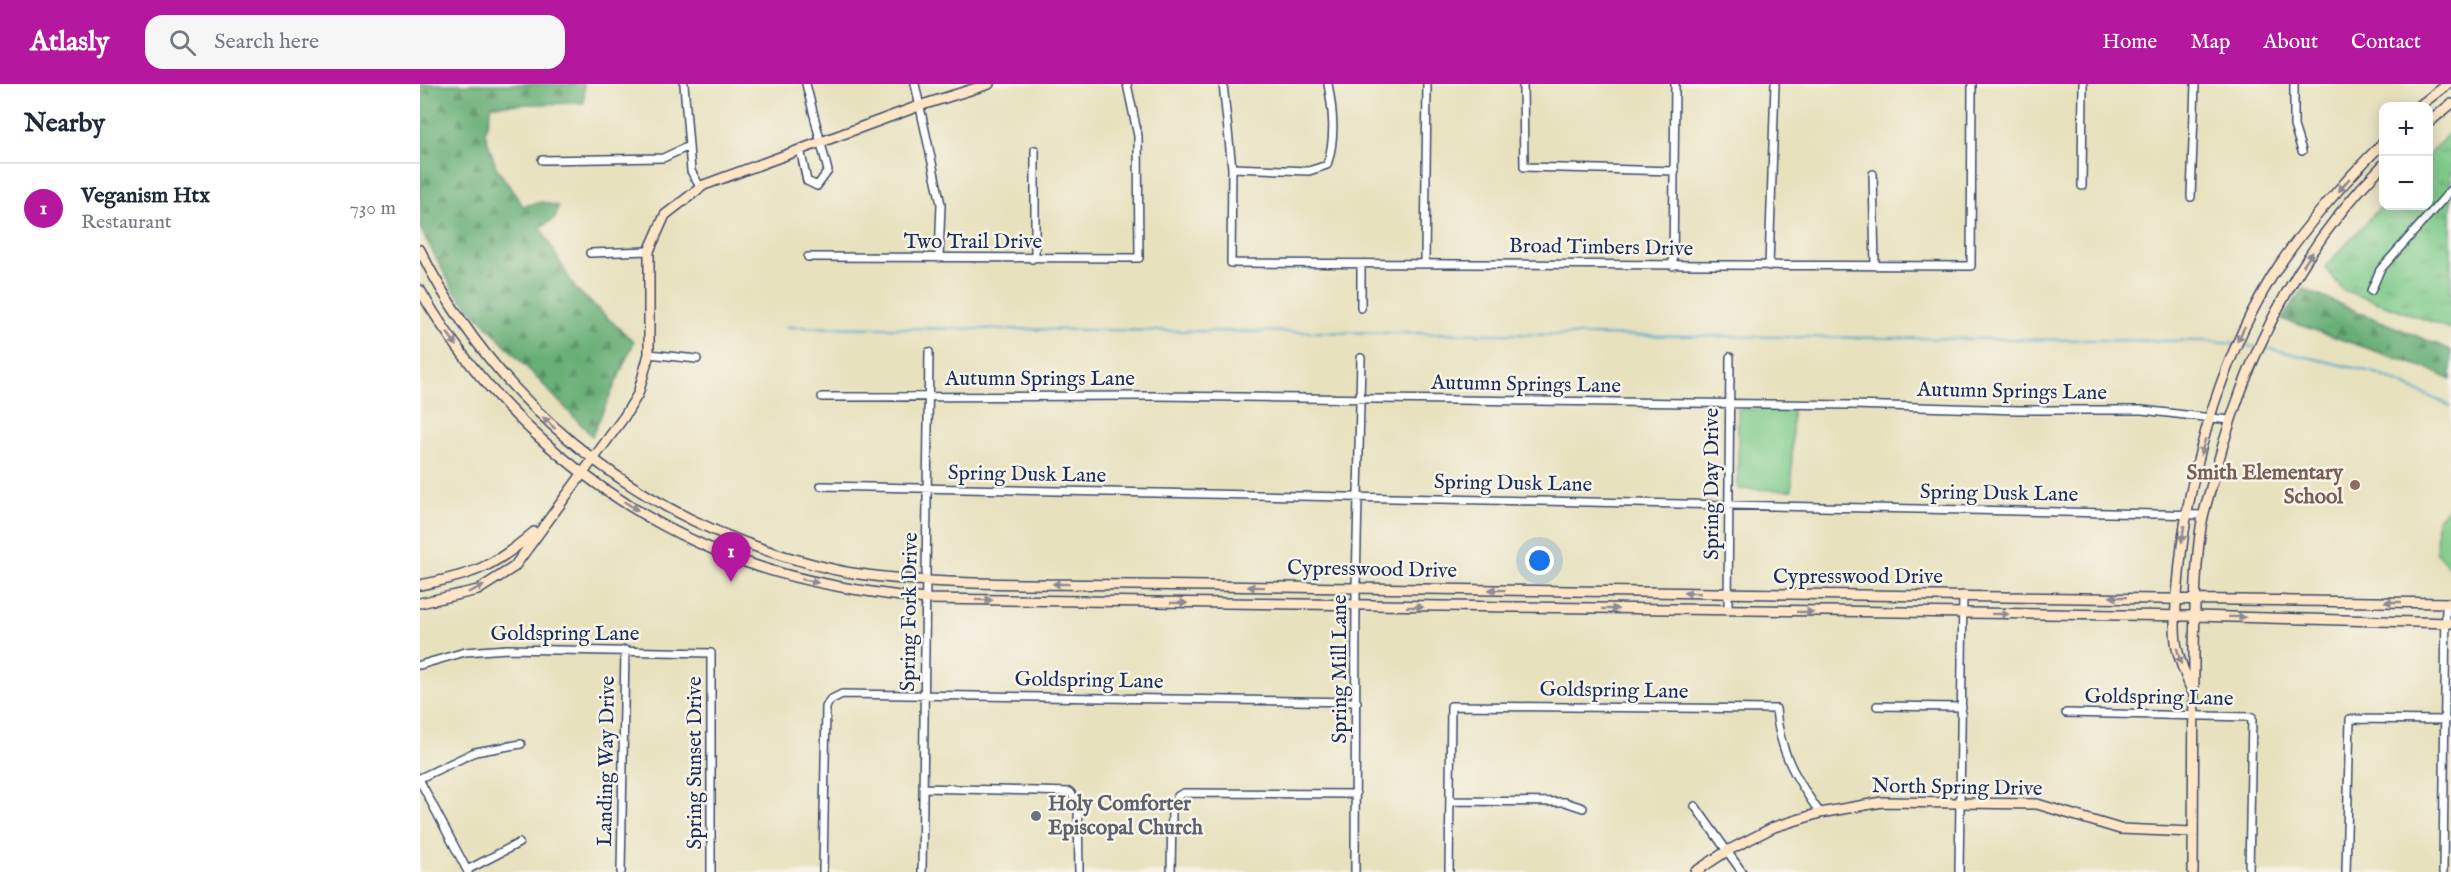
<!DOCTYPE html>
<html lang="en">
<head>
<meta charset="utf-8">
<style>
	:root { --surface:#fff; --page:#f6f6f7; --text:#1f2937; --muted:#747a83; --line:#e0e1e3; --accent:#b5179e }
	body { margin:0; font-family:"IM FELL English",serif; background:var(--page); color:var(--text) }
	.controls { position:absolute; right:18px; top:18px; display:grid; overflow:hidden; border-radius:12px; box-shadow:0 3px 15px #0003 }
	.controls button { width:54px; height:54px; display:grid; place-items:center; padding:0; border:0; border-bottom:2px solid var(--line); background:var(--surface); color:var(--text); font:30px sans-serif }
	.you { position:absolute; left:1120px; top:477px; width:21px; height:21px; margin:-15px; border:4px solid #fff; border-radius:50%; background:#1a73e8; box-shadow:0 0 0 9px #1a73e833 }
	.badge { display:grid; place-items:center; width:39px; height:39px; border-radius:50%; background:var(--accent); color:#fff; font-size:20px; font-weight:700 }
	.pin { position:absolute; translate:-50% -50px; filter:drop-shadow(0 2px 3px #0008) }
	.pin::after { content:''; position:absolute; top:32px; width:21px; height:18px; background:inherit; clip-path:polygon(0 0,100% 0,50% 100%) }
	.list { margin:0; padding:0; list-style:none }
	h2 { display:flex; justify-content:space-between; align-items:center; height:78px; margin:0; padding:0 24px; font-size:26px }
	h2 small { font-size:20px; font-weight:400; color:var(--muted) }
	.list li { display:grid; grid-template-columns:39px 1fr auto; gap:18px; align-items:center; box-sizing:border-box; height:90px; padding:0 24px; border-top:2px solid var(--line) }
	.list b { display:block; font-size:22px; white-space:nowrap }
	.list p { margin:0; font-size:20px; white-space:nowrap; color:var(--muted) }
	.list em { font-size:20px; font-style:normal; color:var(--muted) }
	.icon { flex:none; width:33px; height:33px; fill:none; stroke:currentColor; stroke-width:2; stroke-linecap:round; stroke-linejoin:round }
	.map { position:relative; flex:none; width:2031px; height:788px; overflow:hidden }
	header { display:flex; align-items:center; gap:36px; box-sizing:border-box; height:84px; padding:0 30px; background:var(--accent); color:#fff }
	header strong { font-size:28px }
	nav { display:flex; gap:33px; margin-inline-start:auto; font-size:21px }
	.search { width:420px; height:54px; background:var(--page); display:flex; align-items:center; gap:15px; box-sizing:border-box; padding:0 21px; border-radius:18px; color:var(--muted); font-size:22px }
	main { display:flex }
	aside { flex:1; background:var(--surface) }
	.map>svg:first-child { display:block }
	.grass { fill:url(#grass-tufts); stroke:#4d7d74; stroke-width:1.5 }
	.forest { fill:url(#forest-firs); stroke:#416f6a; stroke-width:1.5 }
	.park { fill:#7fcb8a; stroke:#4d7d74; stroke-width:1.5 }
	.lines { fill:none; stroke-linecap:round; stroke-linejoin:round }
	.stream { stroke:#4fa5cb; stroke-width:2 }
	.street-casing { stroke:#3a4a6c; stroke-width:10 }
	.secondary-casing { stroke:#3a4a6c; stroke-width:12 }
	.street { stroke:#fff; stroke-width:7 }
	.secondary { stroke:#fde5c5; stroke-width:9 }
	.oneway { fill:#8c8a92 }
	.education-dot { fill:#8d6e63; stroke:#f7f3e8; stroke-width:2 }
	.worship-dot { fill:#6b7280; stroke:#f7f3e8; stroke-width:2 }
	.labels { text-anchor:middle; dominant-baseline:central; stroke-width:5; stroke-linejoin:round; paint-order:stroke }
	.street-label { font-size:21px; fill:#1b2f5e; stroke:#f7f3e8 }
	.education-label { font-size:21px; font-weight:bold; fill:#785e54; stroke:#f7f3e8; text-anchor:end }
	.worship-label { font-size:21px; font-weight:bold; fill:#5b616d; stroke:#f7f3e8; text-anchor:start }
</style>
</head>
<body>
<header>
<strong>Atlasly</strong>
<div class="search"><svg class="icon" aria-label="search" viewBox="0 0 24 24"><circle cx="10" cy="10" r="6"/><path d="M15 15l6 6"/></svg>Search here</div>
<nav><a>Home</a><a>Map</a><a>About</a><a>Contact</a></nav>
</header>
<main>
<aside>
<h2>Nearby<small></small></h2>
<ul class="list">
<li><span class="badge">1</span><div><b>Veganism Htx</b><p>Restaurant</p></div><em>730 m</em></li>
</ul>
</aside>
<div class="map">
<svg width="2031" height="788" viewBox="0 0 2031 788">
	<defs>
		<pattern id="grass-tufts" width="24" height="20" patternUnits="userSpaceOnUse" patternTransform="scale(1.5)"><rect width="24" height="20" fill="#7fcb8a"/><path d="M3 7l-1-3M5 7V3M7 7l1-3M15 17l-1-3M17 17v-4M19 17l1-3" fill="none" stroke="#67a574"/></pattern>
		<pattern id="forest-firs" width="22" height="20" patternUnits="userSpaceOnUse" patternTransform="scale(1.5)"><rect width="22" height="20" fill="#67af76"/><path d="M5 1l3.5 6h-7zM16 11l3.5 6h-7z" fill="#548f64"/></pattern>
	</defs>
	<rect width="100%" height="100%" fill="#f7f3e8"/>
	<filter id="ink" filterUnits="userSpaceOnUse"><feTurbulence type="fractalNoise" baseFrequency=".0167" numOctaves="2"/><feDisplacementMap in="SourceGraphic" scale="12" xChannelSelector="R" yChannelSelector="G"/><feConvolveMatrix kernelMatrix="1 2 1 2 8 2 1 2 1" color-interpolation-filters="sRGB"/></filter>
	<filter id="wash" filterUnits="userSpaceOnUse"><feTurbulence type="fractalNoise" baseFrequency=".008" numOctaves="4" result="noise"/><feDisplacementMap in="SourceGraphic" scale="24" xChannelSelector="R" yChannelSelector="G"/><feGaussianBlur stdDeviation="1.35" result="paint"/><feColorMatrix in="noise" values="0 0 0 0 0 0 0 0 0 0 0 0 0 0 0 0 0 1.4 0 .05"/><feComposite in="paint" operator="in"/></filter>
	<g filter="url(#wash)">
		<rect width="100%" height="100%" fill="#e7e1bd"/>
		<path class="grass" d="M 2031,47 L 2031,245 L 1923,206 L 1905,183 L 1963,120 L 2008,122 L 2009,71 Z"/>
		<path class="forest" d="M 0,0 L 164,0 L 164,19 L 72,21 L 65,49 L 76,83 L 103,122 L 123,118 L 138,122 L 135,135 L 120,143 L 155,204 L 214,258 L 172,352 L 34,207 L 0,144 Z
			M 1883,205 L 2031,266 L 2031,296 L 2011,286 L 1862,235 Z"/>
		<path class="park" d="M 1318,325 L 1372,325 L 1372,406 L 1318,405 Z
			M 2031,423 L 2031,485 L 2016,469 L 2017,435 Z"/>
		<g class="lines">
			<path class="stream" d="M 366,243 L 1782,257 L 1815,260
				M 1821,261 L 1836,263
				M 1842,263 L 1956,289 L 2031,322"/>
		</g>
	</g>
	<g filter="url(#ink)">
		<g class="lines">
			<g class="street-casing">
				<path id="street" d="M 264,0 L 271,87 L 279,101 L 284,101
					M 495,0 L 521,120 L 519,174
					M 803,0 L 812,84 L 811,179 C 1057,181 1304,182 1551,182 L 1552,0
					M 1103,0 L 1104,83 L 1255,87
					M 1874,0 L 1874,42 L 1882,67
					M 380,65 L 387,97 L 397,102 L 408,87 L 386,0
					M 122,76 L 243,74 L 269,62
					M 812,84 L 889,87 L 907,81 C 916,54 913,27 908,0
					M 1453,90 L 1455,182
					M 1662,102 L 1663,0
					M 1771,113 L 1775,0
					M 170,169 L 229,167
					M 388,173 L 719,174 L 718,52 L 707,0
					M 612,175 L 615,173 L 615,66
					M 1005,178 L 1007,0
					M 941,180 L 941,224
					M 1253,182 L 1255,0
					M 1349,182 L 1355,0
					M 1951,207 L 1960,186 L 2031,106
					M 229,270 L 277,275
					M 402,313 L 735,312 L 1432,321 L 1599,326 L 1722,326 L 1809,336
					M 401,402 L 1784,431
					M 1308,527 L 1310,273
					M 0,581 L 45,568 L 87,565 L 291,569 L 291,788
					M 1457,622 L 1542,623
					M 1646,629 L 1832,633 L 1829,788
					M 0,694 L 55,668 L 101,660
					M 0,697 L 48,788
					M 504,704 L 650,708 L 658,719 L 659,788
					M 1030,717 L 1145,718 L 1163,724
					M 1275,722 L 1322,788
					M 47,786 L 99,759
					M 201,788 L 205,566
					M 403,788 L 406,623 L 410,616 L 422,610 L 937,618
					M 502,788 L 509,268
					M 751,788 L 752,726 L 758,712 L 764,709 L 936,710
					M 935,788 L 936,504 L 941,274
					M 1029,788 L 1031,622 L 1356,625 C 1359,667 1376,695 1400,729
					M 1539,788 L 1543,511
					M 1926,788 L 1930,635 L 2026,636
					M 2023,788 L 2026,519"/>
			</g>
			<g class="secondary-casing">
				<path id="secondary" d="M 1999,22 L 2028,0
					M 2008,39 L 2031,20
					M 0,166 C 74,315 206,424 364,472 C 389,479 414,487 439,490 C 530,503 623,499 715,501 L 2031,519
					M 0,206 C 72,331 192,431 328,479 C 385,499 445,508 505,515 L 1775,532 L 2031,539
					M 0,501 C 52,491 74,483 114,448
					M 0,519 L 58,506 L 94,483 L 204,333 L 218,310 L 229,270 L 229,167 L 245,131 L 284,101 L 499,22 L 569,0
					M 1772,607 C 1766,593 1760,579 1757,564 C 1753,544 1756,521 1758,501 C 1766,397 1797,283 1851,194 C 1879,149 1926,95 1964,58
					M 1275,788 L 1307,767 L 1354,743 L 1400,729 L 1462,718 L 1617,720 L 1700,745 L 1773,748
					M 1773,788 C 1774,714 1773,640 1774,566 C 1775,525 1775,484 1781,443 C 1784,424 1791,405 1796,386 C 1826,271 1879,165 1964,80"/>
			</g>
			<use href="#street" class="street"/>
			<use href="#secondary" class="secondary"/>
		</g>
		<defs><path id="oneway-solid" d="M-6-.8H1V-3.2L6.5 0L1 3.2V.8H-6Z" transform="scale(1.5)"/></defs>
		<g class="oneway">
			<use href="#oneway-solid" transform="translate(1924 101) rotate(129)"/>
			<use href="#oneway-solid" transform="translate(1888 175) rotate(-55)"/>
			<use href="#oneway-solid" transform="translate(1821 250) rotate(117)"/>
			<use href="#oneway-solid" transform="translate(32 255) rotate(54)"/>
			<use href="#oneway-solid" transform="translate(129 339) rotate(-137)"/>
			<use href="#oneway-solid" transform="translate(1783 363) rotate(105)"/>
			<use href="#oneway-solid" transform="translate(211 422) rotate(33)"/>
			<use href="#oneway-solid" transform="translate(1763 450) rotate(98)"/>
			<use href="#oneway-solid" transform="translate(390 497) rotate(14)"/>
			<use href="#oneway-solid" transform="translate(641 500) rotate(-179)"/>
			<use href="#oneway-solid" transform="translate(836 503) rotate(-179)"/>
			<use href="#oneway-solid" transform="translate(56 505) rotate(-23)"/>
			<use href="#oneway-solid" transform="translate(1077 506) rotate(-179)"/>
			<use href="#oneway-solid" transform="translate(1272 509) rotate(-179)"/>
			<use href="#oneway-solid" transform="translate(1698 513) rotate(-179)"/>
			<use href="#oneway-solid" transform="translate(564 516) rotate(1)"/>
			<use href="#oneway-solid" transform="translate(1973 518) rotate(-180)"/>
			<use href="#oneway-solid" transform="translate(759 519) rotate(1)"/>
			<use href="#oneway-solid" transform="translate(995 523) rotate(1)"/>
			<use href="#oneway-solid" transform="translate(1190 525) rotate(1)"/>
			<use href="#oneway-solid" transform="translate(1385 528) rotate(1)"/>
			<use href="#oneway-solid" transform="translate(1580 530) rotate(1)"/>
			<use href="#oneway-solid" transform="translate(1817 533) rotate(1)"/>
			<use href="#oneway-solid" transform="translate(1759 572) rotate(75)"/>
		</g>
	</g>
	<circle class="education-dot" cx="1935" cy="401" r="6"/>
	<circle class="worship-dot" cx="616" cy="732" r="6"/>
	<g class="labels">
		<g class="street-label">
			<text x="553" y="158">Two Trail Drive</text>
			<text transform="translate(1181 164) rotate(1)">Broad Timbers Drive</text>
			<text x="620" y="295">Autumn Springs Lane</text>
			<text transform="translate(1106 301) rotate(1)">Autumn Springs Lane</text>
			<text transform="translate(1592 308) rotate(1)">Autumn Springs Lane</text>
			<text transform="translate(607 391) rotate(1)">Spring Dusk Lane</text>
			<text transform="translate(1093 400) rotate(1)">Spring Dusk Lane</text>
			<text transform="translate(1292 400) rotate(-90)">Spring Day Drive</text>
			<text transform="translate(1579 410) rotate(1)">Spring Dusk Lane</text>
			<text transform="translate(952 486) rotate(1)">Cypresswood Drive</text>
			<text x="1438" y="493">Cypresswood Drive</text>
			<text transform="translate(490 528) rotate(-89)">Spring Fork Drive</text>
			<text x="145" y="550">Goldspring Lane</text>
			<text transform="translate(920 585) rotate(-90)">Spring Mill Lane</text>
			<text transform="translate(669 597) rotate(1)">Goldspring Lane</text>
			<text transform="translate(1194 607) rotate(1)">Goldspring Lane</text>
			<text transform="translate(1739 614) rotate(1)">Goldspring Lane</text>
			<text transform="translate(187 677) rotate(-89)">Landing Way Drive</text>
			<text transform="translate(275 679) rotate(-90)">Spring Sunset Drive</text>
			<text transform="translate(1537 704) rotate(1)">North Spring Drive</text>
		</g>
		<g class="education-label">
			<text x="1923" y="389">Smith Elementary<tspan x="1923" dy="24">School</tspan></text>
		</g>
		<g class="worship-label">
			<text x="628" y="720">Holy Comforter<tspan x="628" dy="24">Episcopal Church</tspan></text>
		</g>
	</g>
</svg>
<div class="controls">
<button>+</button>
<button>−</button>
</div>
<div class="you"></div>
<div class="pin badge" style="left:311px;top:498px">1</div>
</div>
</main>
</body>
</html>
